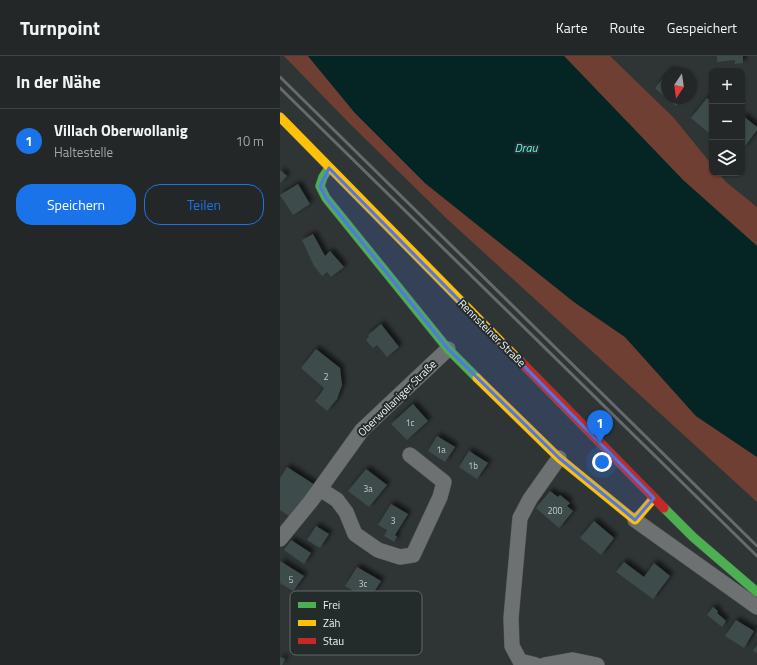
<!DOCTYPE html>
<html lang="de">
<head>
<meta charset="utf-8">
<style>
	:root { --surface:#232727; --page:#2b2f2f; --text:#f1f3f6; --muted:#a3a5a7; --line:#404444; --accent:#1a73e8 }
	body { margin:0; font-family:"Titillium Web",sans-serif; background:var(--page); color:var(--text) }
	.controls { position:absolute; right:12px; top:12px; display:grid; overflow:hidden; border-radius:8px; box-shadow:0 1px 3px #0004 }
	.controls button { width:36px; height:36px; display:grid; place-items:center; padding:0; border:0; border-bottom:1px solid var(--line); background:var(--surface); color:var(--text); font:20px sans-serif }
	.compass { position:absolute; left:381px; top:12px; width:36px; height:36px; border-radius:50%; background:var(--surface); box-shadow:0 1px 3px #0004; rotate:193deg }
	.you { position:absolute; left:322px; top:406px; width:14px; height:14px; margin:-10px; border:3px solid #fff; border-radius:50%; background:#1a73e8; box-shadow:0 0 0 6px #1a73e833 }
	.badge { display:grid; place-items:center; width:26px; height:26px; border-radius:50%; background:var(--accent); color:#fff; font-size:13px; font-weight:700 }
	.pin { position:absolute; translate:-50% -33px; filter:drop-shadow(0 1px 2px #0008) }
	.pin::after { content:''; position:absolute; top:21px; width:14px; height:12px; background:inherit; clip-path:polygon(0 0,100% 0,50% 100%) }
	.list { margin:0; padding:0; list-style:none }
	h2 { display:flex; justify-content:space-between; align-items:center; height:52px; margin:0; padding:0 16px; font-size:17px }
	h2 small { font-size:13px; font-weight:400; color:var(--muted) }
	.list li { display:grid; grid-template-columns:26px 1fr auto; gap:12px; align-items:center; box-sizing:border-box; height:64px; padding:0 16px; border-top:1px solid var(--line) }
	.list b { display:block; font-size:15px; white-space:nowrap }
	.list p { margin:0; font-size:13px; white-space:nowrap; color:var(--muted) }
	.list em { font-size:13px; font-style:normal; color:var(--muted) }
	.actions { display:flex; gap:8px; padding:12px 16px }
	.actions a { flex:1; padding:9px 0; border:1px solid var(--accent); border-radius:16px; text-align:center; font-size:14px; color:var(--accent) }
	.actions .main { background:var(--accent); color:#fff }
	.icon { flex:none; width:22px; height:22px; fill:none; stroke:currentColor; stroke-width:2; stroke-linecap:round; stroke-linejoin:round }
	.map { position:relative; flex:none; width:477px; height:609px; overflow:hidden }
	header { display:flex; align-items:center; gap:24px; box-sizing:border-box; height:56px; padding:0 20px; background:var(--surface); border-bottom:1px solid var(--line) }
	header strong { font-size:19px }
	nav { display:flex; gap:22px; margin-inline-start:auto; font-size:14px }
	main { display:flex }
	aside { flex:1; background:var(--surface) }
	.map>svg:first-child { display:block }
	.green { fill:#6f3f33 }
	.water { fill:#042523 }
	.building { fill:#3e4b4b; filter:url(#shadow) }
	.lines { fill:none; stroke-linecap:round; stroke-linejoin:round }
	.street-casing { stroke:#4b5050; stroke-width:16 }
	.fast-casing { stroke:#4b5050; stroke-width:10 }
	.slow-casing { stroke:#4b5050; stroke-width:10 }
	.jam-casing { stroke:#4b5050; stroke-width:10 }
	.street { stroke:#6e7171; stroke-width:15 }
	.fast { stroke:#4caf50; stroke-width:9 }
	.slow { stroke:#ffc107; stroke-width:9 }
	.jam { stroke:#c62828; stroke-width:9 }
	.rail { stroke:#666a6a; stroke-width:3 }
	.marked { fill:#5278e0; fill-opacity:0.2; stroke:#5278e0; stroke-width:3; stroke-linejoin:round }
	.labels { text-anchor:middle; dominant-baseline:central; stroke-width:4; stroke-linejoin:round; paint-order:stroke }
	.number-label { font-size:9px; fill:#c4cbcb }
	.street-label { font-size:11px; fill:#f1f6f6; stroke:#242b2b }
	.water-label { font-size:12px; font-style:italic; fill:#5df8f0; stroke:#242b2b }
	.key { fill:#242b2b; stroke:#626868; stroke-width:1 }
	.key-label { font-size:11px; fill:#f1f6f6 }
</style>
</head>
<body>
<header>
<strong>Turnpoint</strong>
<nav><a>Karte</a><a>Route</a><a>Gespeichert</a></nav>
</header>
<main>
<aside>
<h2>In der Nähe<small></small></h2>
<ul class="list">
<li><span class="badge">1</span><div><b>Villach Oberwollanig</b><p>Haltestelle</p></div><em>10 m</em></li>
</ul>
<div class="actions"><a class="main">Speichern</a><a>Teilen</a></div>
</aside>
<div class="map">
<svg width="477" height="609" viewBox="0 0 477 609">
	<defs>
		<filter id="shadow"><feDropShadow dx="3.5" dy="-3.5" stdDeviation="2" flood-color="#0009"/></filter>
	</defs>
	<rect width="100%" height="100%" fill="#2f3434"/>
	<path class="green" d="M 4,0 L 28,0 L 75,57 L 145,127 L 294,246 L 345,281 L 416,360 L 477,401 L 477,446 L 166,162 L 70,68 Z
		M 284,0 L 330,0 L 394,62 L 432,109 L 432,117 L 438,117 L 446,126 L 477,151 L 477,190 L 403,124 Z"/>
	<path class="water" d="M 28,0 L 284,0 L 403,124 L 477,190 L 477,401 L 416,360 L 345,281 L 294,246 L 145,127 L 75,57 Z"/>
	<path class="building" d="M 437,0 L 463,0 L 463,7 L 455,8 L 455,4 L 437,6 Z
		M 390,14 L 394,18 L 387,18 L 387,42 L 402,42 L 396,50 L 375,32 Z
		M 427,42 L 432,46 L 432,73 L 429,77 L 411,62 Z
		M 462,59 L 477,71 L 477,74 L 462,94 Z
		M 0,114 L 7,120 L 0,127 Z
		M 18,128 L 30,148 L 13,159 L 0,139 Z
		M 33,178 L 45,200 L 50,195 L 64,211 L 51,221 L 47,216 L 42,220 L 34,210 L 22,184 Z
		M 101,268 L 119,291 L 107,301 L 97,289 L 93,292 L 86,284 L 89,280 L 88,279 Z
		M 36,293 L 60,312 L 62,329 L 57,343 L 47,355 L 35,345 L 41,337 L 44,332 L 21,312 Z
		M 133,348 L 148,365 L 127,384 L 111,368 Z
		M 157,380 L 175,391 L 165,406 L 148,395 Z
		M 189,395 L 208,407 L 197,423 L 179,411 Z
		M 7,411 L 35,429 L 12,462 L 0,454 L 0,422 Z
		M 86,413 L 107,429 L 89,451 L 68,435 Z
		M 270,435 L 278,441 L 280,439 L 290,447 L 287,450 L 293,455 L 279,472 L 256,452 Z
		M 111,448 L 128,458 L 115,479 L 117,481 L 114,486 L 104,480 L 107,474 L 98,469 Z
		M 314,465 L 334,482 L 321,499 L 300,482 Z
		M 36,470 L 49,478 L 40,492 L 27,484 Z
		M 11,484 L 31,497 L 24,508 L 4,494 Z
		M 0,505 L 24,520 L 13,535 L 0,527 Z
		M 344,506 L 364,521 L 374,507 L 390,520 L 373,543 L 336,516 Z
		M 77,511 L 101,525 L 89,544 L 65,530 Z
		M 433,551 L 438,555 L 437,557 L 446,565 L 442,571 L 427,559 Z
		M 456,564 L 474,575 L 464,592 L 445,580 Z
		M 477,589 L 477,597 L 473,595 Z
		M 0,601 L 5,603 L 2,609 L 0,609 Z"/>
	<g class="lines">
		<g class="street-casing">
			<path id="street" d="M 40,433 L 57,444 L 66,456 L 75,478 L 98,494 L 120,501 L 133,499 L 160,441 L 164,426 L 130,399
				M 355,464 L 477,551
				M 0,483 L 31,445 L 82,374 L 168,293
				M 256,609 L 240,605 L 232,590 L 231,562 L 240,462 L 250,443 L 279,402
				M 265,609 L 293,604 L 317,609"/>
		</g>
		<g class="fast-casing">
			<path id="fast" d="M 49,112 L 43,121 L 40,130 L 46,142 L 168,293 L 197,322
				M 384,452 L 413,481 L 477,536"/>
		</g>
		<g class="slow-casing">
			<path id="slow" d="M 0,61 L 240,305
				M 197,322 L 279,402 L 355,464 L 374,442"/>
		</g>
		<g class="jam-casing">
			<path id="jam" d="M 240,305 L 384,452"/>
		</g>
		<use href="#street" class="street"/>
		<use href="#fast" class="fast"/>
		<use href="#slow" class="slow"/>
		<use href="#jam" class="jam"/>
		<path class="rail" d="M 0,21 L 477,490
			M 0,32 L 477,500"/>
	</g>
	<path class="marked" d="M 49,112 L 374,442 L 355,464 L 279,402 L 168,293 L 46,142 L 40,130 Z"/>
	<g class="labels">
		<g class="number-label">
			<text x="46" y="320">2</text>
			<text x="130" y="366">1c</text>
			<text x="161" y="393">1a</text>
			<text x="193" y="409">1b</text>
			<text x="88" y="432">3a</text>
			<text x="275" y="454">200</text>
			<text x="113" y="464">3</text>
			<text x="11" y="523">5</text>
			<text x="83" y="527">3c</text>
		</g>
		<g class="street-label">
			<text transform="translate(212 277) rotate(45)">Rennsteiner Straße</text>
			<text transform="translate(117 342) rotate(-44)">Oberwollaniger Straße</text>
		</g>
		<g class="water-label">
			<text x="246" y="91">Drau</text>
		</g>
	</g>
	<rect x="10" y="535" width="132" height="64" rx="6" class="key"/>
	<rect x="18" y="546" width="18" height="6" fill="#4caf50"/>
	<rect x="18" y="564" width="18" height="6" fill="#ffc107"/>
	<rect x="18" y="582" width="18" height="6" fill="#c62828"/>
	<g class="key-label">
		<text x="43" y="553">Frei</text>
		<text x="43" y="571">Zäh</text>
		<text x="43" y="589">Stau</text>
	</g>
</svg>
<div class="controls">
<button>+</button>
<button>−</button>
<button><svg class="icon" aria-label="layers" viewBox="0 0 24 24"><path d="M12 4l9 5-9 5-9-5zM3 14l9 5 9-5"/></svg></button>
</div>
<svg class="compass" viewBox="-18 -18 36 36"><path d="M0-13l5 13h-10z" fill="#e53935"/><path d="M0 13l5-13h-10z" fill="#a3a5a7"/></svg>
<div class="you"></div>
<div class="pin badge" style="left:320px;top:387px">1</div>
</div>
</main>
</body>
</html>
